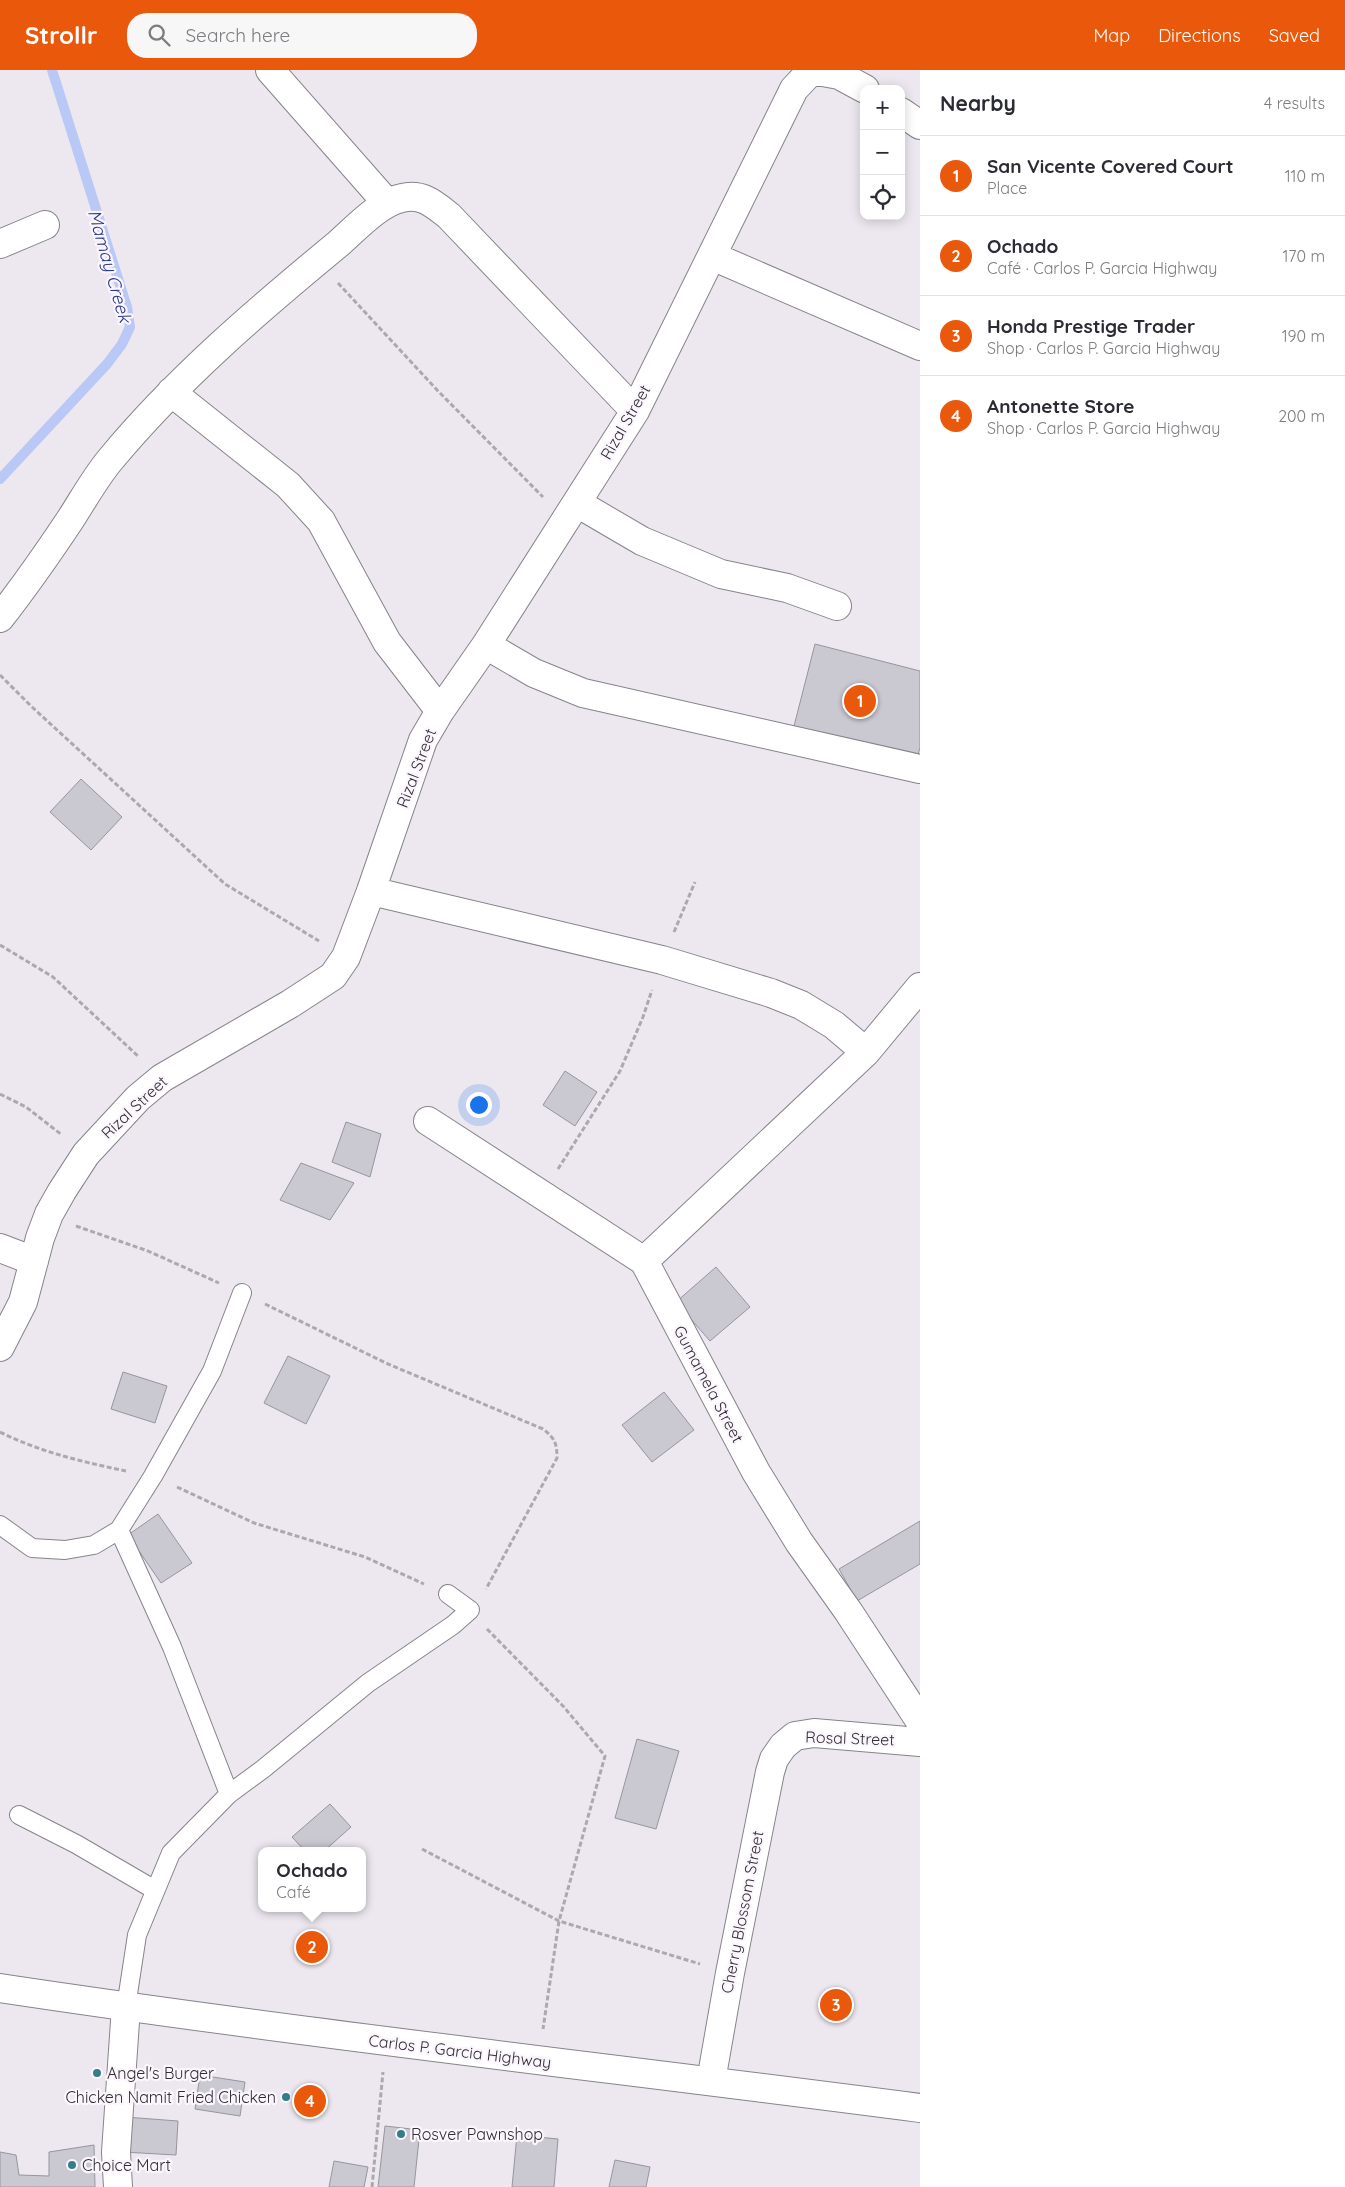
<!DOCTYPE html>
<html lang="en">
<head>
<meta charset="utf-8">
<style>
	:root { --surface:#fff; --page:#f7f7f7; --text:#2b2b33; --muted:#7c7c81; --line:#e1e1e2; --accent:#ea580c }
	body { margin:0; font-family:Quicksand,sans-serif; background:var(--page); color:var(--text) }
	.controls { position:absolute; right:15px; top:15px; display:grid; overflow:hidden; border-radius:10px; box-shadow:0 2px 12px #0003 }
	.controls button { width:45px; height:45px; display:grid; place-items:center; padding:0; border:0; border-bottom:1px solid var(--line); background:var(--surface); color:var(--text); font:25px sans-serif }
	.you { position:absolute; left:478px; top:1034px; width:18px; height:18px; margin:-12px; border:4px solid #fff; border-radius:50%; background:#1a73e8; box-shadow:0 0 0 8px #1a73e833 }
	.badge { display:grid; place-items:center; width:32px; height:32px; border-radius:50%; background:var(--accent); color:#fff; font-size:16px; font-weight:700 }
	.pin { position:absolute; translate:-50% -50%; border:2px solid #fff; box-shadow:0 1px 5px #0006 }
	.popup { position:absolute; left:258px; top:1777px; width:108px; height:65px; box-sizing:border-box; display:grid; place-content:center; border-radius:10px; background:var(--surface); filter:drop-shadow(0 1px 4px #0005); font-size:16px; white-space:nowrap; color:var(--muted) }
	.popup b { font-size:19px; color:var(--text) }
	.popup::after { content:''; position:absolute; left:50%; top:100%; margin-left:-10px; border:10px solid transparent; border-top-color:var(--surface) }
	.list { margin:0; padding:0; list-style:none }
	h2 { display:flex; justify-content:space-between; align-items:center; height:65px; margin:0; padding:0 20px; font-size:21px }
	h2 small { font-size:16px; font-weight:400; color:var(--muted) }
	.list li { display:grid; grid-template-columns:32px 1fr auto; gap:15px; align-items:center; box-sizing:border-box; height:80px; padding:0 20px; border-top:1px solid var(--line) }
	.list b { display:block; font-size:19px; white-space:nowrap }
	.list p { margin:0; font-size:16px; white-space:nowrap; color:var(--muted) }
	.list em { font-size:16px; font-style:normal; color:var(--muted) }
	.icon { flex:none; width:28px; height:28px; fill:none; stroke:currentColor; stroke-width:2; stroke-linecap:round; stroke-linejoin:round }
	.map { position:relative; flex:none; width:920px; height:2117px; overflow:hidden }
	header { display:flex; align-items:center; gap:30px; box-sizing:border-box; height:70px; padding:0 25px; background:var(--accent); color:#fff }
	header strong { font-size:24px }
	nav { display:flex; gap:28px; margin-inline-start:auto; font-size:18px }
	.search { width:350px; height:45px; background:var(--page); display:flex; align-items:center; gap:12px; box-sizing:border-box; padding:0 18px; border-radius:20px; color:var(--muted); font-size:19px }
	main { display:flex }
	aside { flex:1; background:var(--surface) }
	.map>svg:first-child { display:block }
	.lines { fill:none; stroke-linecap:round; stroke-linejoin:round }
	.stream { stroke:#b9c8f5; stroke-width:10 }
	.building { fill:#cac9d2; stroke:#96959d }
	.service-casing { stroke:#87838a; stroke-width:20 }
	.minor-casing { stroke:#87838a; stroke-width:30 }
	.trunk-casing { stroke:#87838a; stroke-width:30 }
	.path { stroke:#aca8ae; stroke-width:3; stroke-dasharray:5 2.5; stroke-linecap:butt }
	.service { stroke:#fff; stroke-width:18 }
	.minor { stroke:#fff; stroke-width:28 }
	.trunk { stroke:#fff; stroke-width:28 }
	.poi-dot { fill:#367d87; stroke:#fbf6fe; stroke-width:2 }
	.labels { text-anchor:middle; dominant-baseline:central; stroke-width:4.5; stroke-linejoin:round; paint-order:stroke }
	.street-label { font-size:16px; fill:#302e31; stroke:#fbf6fe }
	.poi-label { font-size:16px; fill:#302e31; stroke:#fbf6fe; text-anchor:start }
	.water-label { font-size:18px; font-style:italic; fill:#2b398d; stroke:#fbf6fe }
</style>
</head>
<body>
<header>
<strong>Strollr</strong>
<div class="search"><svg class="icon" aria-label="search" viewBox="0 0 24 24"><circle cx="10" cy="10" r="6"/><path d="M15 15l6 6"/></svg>Search here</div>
<nav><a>Map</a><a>Directions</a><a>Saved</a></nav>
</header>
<main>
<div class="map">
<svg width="920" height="2117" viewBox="0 0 920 2117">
	<rect width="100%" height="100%" fill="#ede8f0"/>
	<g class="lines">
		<path class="stream" d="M 0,409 L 107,294 L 122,274 L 130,257 L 127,237 L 52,0"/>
	</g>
	<path class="building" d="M 815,574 L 920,601 L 920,678 L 916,691 L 793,660 Z
		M 81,709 L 122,747 L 91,780 L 50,742 Z
		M 565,1001 L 597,1022 L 575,1056 L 543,1035 Z
		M 346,1052 L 381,1064 L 370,1107 L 332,1092 Z
		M 301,1093 L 354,1113 L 330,1150 L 280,1130 Z
		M 716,1197 L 750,1237 L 710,1271 L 676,1232 Z
		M 288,1286 L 330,1306 L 306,1354 L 264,1333 Z
		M 123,1302 L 167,1316 L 155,1353 L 111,1339 Z
		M 664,1322 L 694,1360 L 652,1392 L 622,1355 Z
		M 158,1444 L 192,1493 L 161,1513 L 128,1465 Z
		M 920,1451 L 920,1494 L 857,1531 L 839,1499 Z
		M 637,1669 L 679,1681 L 656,1759 L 615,1748 Z
		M 330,1734 L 351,1757 L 324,1781 L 305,1781 L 292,1767 Z
		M 200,2005 L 245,2012 L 240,2046 L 195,2039 Z
		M 125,2047 L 178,2051 L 176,2085 L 123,2082 Z
		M 385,2056 L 420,2060 L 414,2117 L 378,2117 Z
		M 517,2065 L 558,2069 L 554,2117 L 512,2117 Z
		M 94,2075 L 95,2117 L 0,2117 L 0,2082 L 16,2085 L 19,2105 L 49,2106 L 49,2082 Z
		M 615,2090 L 650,2097 L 646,2117 L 609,2117 Z
		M 334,2091 L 368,2097 L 364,2117 L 329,2117 Z"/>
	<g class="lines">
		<g class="service-casing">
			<path id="service" d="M 0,1455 L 32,1478 L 65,1480 L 94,1475 L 119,1460 L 153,1406 L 212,1301 L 242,1223
				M 119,1460 L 172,1577 L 229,1724
				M 19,1745 L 76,1774 L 155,1820
				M 126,1937 L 137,1865 L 171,1783 L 229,1724 L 263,1699 L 368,1613 L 453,1555 L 470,1540 L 448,1524"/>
		</g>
		<g class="minor-casing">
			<path id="minor" d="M 270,0 L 387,133
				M 901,42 L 920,55
				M 0,174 L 45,155
				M 712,186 L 920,276
				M 171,322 L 288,415 L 321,451 L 387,572 L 440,641
				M 577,433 L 642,471 L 721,504 L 787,518 L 837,536
				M 0,548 C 25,516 48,483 70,450 C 83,430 95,408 110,390 C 177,309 258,240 338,174 C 355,159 380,132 402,128 C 422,123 434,134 449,146 L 635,341
				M 486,575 L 534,603 L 583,623 L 920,699
				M 371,821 L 662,890 L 771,923 L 801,935 L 834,955 L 866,982
				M 428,1051 L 644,1191 L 756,1402 L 799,1472 L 848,1541 L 920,1651
				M 0,1178 L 34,1191
				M 644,1191 L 866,982 L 920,917
				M 0,1277 L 23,1232 L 40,1168 L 49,1144 L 62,1121 L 86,1084 L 138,1028 L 162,1008 L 290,934 L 333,906 L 346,887 L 371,821 L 423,670 L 440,641 L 486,575 L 635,341 L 794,19 L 812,0 L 839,5 L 865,19
				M 711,2011 L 730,1903 L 770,1702 L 774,1689 L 783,1676 L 795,1666 L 814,1663 L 920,1672
				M 118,2117 L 116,2082 L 126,1937"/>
		</g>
		<g class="trunk-casing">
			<path id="trunk" d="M 0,1918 C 306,1964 613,1998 920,2038"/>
		</g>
		<path class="path" d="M 338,213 L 437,320 L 543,427
			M 0,605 L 32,637 L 225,814 L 319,871
			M 674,862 L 695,812
			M 0,875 L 53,907 L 139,987
			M 0,1024 L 26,1037 L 62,1065
			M 558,1099 L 620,1001 L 643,947 L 652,920
			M 76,1156 L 148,1181 L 219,1213
			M 265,1234 L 388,1294 L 543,1359 C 555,1368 557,1374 557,1388 L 486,1519
			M 0,1362 C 40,1382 83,1392 126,1401
			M 177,1417 L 254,1453 L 365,1487 L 424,1514
			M 487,1559 L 563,1636 L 605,1686 L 559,1851 L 543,1959
			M 422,1779 L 559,1851 L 700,1894
			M 372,2117 L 383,2002"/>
		<use href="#service" class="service"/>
		<use href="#minor" class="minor"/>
		<use href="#trunk" class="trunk"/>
	</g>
	<g class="poi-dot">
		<circle cx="97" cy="2003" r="5"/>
		<circle cx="286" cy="2027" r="5"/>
		<circle cx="401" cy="2064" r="5"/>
		<circle cx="72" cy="2095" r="5"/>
	</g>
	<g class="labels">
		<g class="street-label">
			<text transform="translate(625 352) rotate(-60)">Rizal Street</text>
			<text transform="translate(416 698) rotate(-69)">Rizal Street</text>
			<text transform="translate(134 1037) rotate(-43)">Rizal Street</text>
			<text transform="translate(709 1314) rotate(62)">Gumamela Street</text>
			<text transform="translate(850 1668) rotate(2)">Rosal Street</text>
			<text transform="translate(742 1842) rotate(-79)">Cherry Blossom Street</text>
			<text transform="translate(460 1981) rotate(7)">Carlos P. Garcia Highway</text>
		</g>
		<g class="poi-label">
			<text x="107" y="2003">Angel's Burger</text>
			<text x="276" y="2027" text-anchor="end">Chicken Namit Fried Chicken</text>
			<text x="411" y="2064">Rosver Pawnshop</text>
			<text x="82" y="2095">Choice Mart</text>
		</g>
		<g class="water-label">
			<text transform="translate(110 196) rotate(74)">Mamay Creek</text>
		</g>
	</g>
</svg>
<div class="controls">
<button>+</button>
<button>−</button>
<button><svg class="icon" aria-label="locate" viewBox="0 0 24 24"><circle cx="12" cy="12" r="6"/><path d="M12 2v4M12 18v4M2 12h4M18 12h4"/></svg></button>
</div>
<div class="you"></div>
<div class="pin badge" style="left:860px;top:631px">1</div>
<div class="pin badge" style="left:312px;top:1877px">2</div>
<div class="popup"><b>Ochado</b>Café</div>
<div class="pin badge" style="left:836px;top:1935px">3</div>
<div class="pin badge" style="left:310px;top:2031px">4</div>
</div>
<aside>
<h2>Nearby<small>4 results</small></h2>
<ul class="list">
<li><span class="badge">1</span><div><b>San Vicente Covered Court</b><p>Place</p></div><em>110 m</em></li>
<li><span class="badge">2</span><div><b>Ochado</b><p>Café · Carlos P. Garcia Highway</p></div><em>170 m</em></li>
<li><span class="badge">3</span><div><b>Honda Prestige Trader</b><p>Shop · Carlos P. Garcia Highway</p></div><em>190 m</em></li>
<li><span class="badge">4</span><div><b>Antonette Store</b><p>Shop · Carlos P. Garcia Highway</p></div><em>200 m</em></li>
</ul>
</aside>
</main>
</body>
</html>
